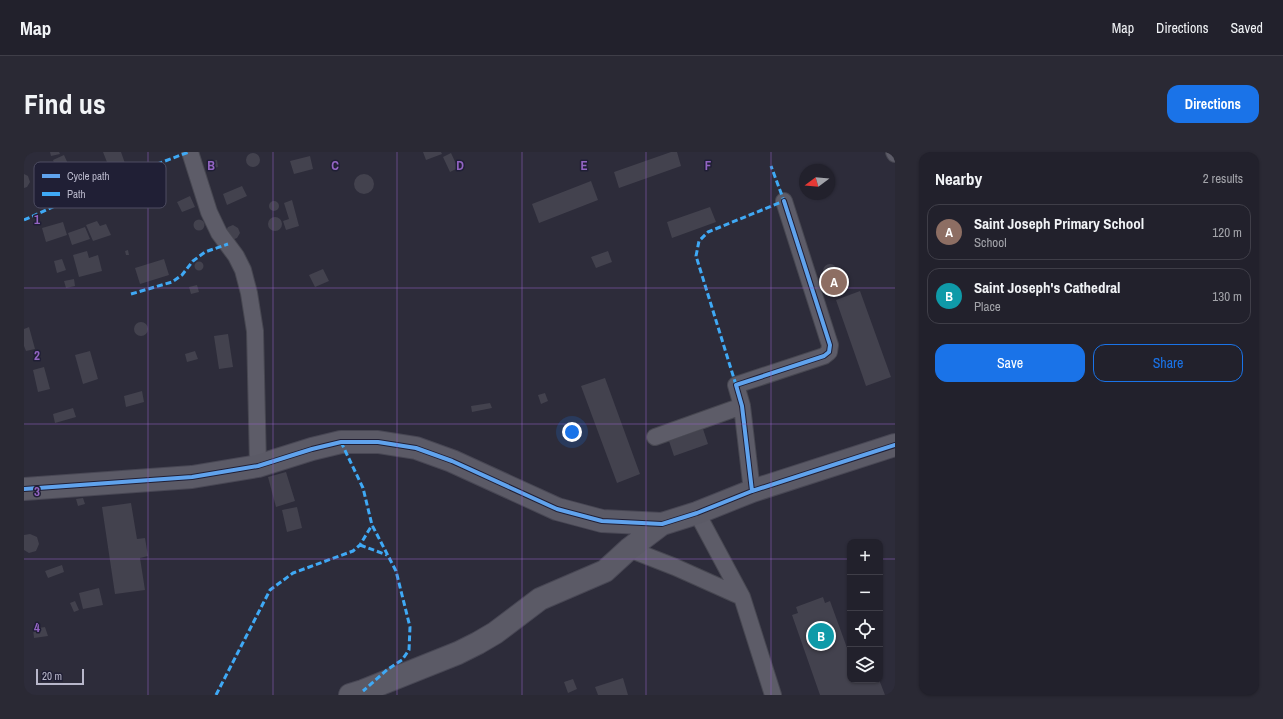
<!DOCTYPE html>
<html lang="en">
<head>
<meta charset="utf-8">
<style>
	:root { --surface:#22212c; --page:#2a2934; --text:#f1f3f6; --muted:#a2a3a9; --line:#3f3e48; --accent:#1a73e8 }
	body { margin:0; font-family:"Archivo Narrow",sans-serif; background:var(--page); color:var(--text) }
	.controls { position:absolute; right:12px; bottom:12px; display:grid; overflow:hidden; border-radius:8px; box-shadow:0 1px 3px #0004 }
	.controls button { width:36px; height:36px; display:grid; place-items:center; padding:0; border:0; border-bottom:1px solid var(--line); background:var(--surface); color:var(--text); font:20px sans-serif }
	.compass { position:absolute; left:775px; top:12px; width:36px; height:36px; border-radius:50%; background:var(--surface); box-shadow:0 1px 3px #0004; rotate:254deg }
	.scale { position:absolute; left:12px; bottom:10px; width:48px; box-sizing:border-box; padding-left:4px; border:2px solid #b8b7ca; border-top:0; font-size:11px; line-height:14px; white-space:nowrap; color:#b8b7ca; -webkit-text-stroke:3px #201f35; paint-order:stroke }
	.you { position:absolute; left:548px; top:280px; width:14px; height:14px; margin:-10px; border:3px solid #fff; border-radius:50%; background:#1a73e8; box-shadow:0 0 0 6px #1a73e833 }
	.badge { display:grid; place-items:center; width:26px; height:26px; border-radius:50%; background:var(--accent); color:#fff; font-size:13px; font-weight:700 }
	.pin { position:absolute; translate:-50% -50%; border:2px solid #fff; box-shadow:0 1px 4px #0006 }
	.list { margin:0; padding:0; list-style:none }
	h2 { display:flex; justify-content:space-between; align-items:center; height:52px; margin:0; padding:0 16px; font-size:17px }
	h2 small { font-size:13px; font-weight:400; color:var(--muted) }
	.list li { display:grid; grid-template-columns:26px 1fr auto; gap:12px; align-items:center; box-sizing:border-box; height:56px; margin:0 8px 8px; padding:0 8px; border:1px solid var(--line); border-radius:12px }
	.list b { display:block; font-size:15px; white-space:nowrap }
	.list p { margin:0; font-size:13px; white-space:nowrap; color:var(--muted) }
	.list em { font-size:13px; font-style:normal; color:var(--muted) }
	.actions { display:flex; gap:8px; padding:12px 16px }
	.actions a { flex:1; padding:9px 0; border:1px solid var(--accent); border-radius:12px; text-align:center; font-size:14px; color:var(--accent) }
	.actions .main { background:var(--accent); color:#fff }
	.icon { flex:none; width:22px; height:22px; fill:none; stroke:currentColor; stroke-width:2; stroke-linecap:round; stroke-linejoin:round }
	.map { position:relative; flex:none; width:871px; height:543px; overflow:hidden; border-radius:12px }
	header { display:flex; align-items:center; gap:24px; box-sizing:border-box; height:56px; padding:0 20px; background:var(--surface); border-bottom:1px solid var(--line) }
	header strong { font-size:19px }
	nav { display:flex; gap:22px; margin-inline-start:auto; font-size:14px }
	.intro { display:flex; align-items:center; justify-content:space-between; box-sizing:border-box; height:96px; padding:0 24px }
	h1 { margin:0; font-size:28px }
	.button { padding:10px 18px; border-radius:12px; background:var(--accent); color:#fff; font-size:14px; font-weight:700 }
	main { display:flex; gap:24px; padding:0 24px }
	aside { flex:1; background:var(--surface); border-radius:12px; box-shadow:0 1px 3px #0004 }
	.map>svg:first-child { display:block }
	.building { fill:#43424e }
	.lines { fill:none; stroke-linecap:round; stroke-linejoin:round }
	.street-casing { stroke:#474751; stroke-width:18 }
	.secondary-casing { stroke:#484754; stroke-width:24 }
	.street { stroke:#5d5c68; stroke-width:16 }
	.secondary { stroke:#5b5a66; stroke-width:22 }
	.quiet { stroke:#3fa9f5; stroke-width:3; stroke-dasharray:6 3; stroke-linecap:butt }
	.cycleway-casing { stroke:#201f35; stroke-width:6 }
	.cycleway { stroke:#60a3ed; stroke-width:4 }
	.grid { fill:none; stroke:#9364c3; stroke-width:1; stroke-opacity:0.55 }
	.key { fill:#201f35; stroke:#4e4d62; stroke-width:1 }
	.key-label { font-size:11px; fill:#b8b7ca }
	.grid-label { font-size:13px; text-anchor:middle; font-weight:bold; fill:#9364c3; stroke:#201f35; stroke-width:3; stroke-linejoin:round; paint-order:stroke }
</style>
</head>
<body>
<header>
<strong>Map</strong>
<nav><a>Map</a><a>Directions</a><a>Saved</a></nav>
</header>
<div class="intro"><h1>Find us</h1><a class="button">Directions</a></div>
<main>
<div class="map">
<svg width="871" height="543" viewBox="0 0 871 543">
	<rect width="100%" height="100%" fill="#2d2c3a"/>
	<path class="building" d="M 26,0 L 35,0 L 36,2 L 27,4 Z
		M 79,0 L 97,0 L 103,17 L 88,23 Z
		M 399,0 L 417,0 L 418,2 L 402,8 Z
		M 647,0 L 653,0 L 657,14 L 595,36 L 590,20 Z
		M 427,1 L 434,16 L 426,20 L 419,5 Z
		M222 8a7 7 0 1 1 14 0a7 7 0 1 1-14 0Z
		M 40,3 L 45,14 L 51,12 L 60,35 L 41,42 L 29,8 Z
		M 286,4 L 289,17 L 270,22 L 266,9 Z
		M 193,8 L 194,15 L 185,17 L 183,10 Z
		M 0,22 L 4,24 L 6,30 L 3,35 L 0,36 Z
		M330 32a10 10 0 1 1 20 0a10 10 0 1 1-20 0Z
		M 567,29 L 574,48 L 515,71 L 508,52 Z
		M 218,34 L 223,44 L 203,53 L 199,42 Z
		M115 49a7 7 0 1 1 14 0a7 7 0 1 1-14 0Z
		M 166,44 L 171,55 L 158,60 L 153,50 Z
		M 268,48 L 275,74 L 262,78 L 259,69 L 265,67 L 260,51 Z
		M245 54a5 5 0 1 1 10 0a5 5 0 1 1-10 0Z
		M 686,55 L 692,70 L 648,86 L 643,70 Z
		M244 72a7 7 0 1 1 14 0a7 7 0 1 1-14 0Z
		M169.5 73a5.5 5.5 0 1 1 11 0a5.5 5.5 0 1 1-11 0Z
		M 73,69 L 76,74 L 82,72 L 87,83 L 69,89 L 62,73 Z
		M 39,70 L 43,83 L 22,90 L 18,76 Z
		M 209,73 L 214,76 L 216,81 L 213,86 L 208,88 L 201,80 L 204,75 Z
		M 61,75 L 66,87 L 48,93 L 44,81 Z
		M 104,98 L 105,103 L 102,103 L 101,99 Z
		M 63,99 L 65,106 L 74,103 L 78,119 L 55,125 L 49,103 Z
		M 584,99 L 588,110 L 572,116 L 567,105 Z
		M 38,107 L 42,118 L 33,121 L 30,109 Z
		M 140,107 L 145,123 L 116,132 L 111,116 Z
		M170.5 114a4.5 4.5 0 1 1 9 0a4.5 4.5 0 1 1-9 0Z
		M799 119a7 7 0 1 1 14 0a7 7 0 1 1-14 0Z
		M 299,117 L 305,129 L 291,135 L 285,123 Z
		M 50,127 L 51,134 L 42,136 L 40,129 Z
		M 173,133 L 175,140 L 167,142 L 165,135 Z
		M 836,139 L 867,225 L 842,234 L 812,148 Z
		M110 177a7 7 0 1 1 14 0a7 7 0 1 1-14 0Z
		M 5,175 L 11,197 L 2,199 L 0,194 L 0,177 Z
		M 204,182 L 209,215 L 195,217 L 190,184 Z
		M 66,199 L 74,227 L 59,232 L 51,203 Z
		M 171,199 L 174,207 L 163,210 L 161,202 Z
		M 20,215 L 26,237 L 14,240 L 9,218 Z
		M 581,226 L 616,322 L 593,331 L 557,234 Z
		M 118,239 L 120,250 L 102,255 L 100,244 Z
		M 521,241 L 524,249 L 517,252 L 514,243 Z
		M 466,251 L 468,256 L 448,260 L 447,254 Z
		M 49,256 L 52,265 L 31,271 L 29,262 Z
		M 679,277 L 684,292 L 650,304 L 645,289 Z
		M 262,320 L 271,349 L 252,355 L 244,325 Z
		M 59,346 L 61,352 L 54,354 L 52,347 Z
		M 107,351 L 113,387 L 121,386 L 124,404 L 116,406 L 121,438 L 91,442 L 78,355 Z
		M 273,355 L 278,376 L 263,380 L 258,358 Z
		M 6,382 L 13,385 L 15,392 L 12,399 L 5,401 L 0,398 L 0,383 Z
		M 38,413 L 40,420 L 24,426 L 21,419 Z
		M 75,436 L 79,453 L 59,457 L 55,441 Z
		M 799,445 L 801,451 L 806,449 L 826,504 L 826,528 L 834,528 L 835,529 L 838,528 L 854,528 L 856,530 L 861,543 L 796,543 L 768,463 L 774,461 L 772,455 Z
		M 51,449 L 55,458 L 50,460 L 46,451 Z
		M 21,475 L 24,484 L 10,486 L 9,477 Z
		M 599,526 L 604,543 L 574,543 L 571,535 Z
		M 549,527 L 553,537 L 544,541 L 540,530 Z"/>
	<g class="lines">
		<g class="street-casing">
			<path id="street" d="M 166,0 L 185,60 L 195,81 L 212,104 L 219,118 L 225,141 L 231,179 L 234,314
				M 870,0 L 871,2
				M 631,285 L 718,254
				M 728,339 L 718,254 L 712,233 L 800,204 L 805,200 L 806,193 L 760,49
				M 673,361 L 718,445 L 749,543
				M 605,397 L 651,415 L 718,445"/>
		</g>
		<g class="secondary-casing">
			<path id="secondary" d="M 0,337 L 168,325 L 234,314 L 288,297 L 317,290 L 354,290 L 392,296 L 428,309 L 533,357 L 578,369 L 638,372 L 673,361 L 728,339 L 871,293
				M 326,543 L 339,539 L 434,501 L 454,491 L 471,481 L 516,447 L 581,419 L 605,397 L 638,372"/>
		</g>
		<use href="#street" class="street"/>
		<use href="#secondary" class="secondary"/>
		<path class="quiet" d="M 0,68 L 80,32 L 165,0
			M 107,142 L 148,130 L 158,123 L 169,109 L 181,100 L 204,92
			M 712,233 L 672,104 L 675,89 L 684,80 L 760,49 L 747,14
			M 317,290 L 339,336 L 348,373 L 372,419 L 386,475 L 385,498 L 378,508 L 364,517 L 339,539
			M 336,393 L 363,403
			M 192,543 L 246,438 L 269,421 L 329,399 L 336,393 L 348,373"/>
		<g class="cycleway-casing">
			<path id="cycleway" d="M 0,337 L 168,325 L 234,314 L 288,297 L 317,290 L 354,290 L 392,296 L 428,309 L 533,357 L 578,369 L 638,372 L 673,361 L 728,339 L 871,293
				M 728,339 L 718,254 L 712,233 L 800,204 L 805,200 L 806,193 L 760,49"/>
		</g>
		<use href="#cycleway" class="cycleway"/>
	</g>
	<path class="grid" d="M 124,0 L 124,543M 249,0 L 249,543M 373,0 L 373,543M 498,0 L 498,543M 622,0 L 622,543M 747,0 L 747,543M 0,136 L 871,136M 0,272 L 871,272M 0,407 L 826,407M 856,407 L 871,407"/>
	<rect x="10" y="10" width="132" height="46" rx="6" class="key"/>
	<rect x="18" y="22" width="18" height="4" fill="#60a3ed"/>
	<rect x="18" y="40" width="18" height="4" fill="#3fa9f5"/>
	<g class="key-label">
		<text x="43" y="28">Cycle path</text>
		<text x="43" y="46">Path</text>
	</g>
	<g class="grid-label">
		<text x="187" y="18">B</text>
		<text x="311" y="18">C</text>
		<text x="436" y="18">D</text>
		<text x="560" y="18">E</text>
		<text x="684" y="18">F</text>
		<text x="13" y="72">1</text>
		<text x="13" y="208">2</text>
		<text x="13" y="344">3</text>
		<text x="13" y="480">4</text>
	</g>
</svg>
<div class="controls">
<button>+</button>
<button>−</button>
<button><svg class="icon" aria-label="locate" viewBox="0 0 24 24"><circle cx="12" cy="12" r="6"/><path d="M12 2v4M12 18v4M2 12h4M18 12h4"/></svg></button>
<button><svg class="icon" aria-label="layers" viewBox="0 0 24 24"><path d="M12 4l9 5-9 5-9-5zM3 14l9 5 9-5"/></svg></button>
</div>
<svg class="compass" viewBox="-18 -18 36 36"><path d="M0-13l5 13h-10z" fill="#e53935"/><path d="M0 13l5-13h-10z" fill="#a2a3a9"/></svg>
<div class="scale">20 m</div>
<div class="you"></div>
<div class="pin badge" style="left:810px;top:130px;background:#8d6e63">A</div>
<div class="pin badge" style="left:797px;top:484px;background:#0f9aa8">B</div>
</div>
<aside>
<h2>Nearby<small>2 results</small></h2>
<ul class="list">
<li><span class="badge" style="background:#8d6e63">A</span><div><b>Saint Joseph Primary School</b><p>School</p></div><em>120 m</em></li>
<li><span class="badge" style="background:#0f9aa8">B</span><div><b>Saint Joseph's Cathedral</b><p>Place</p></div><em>130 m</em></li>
</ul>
<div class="actions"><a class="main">Save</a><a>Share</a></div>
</aside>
</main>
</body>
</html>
